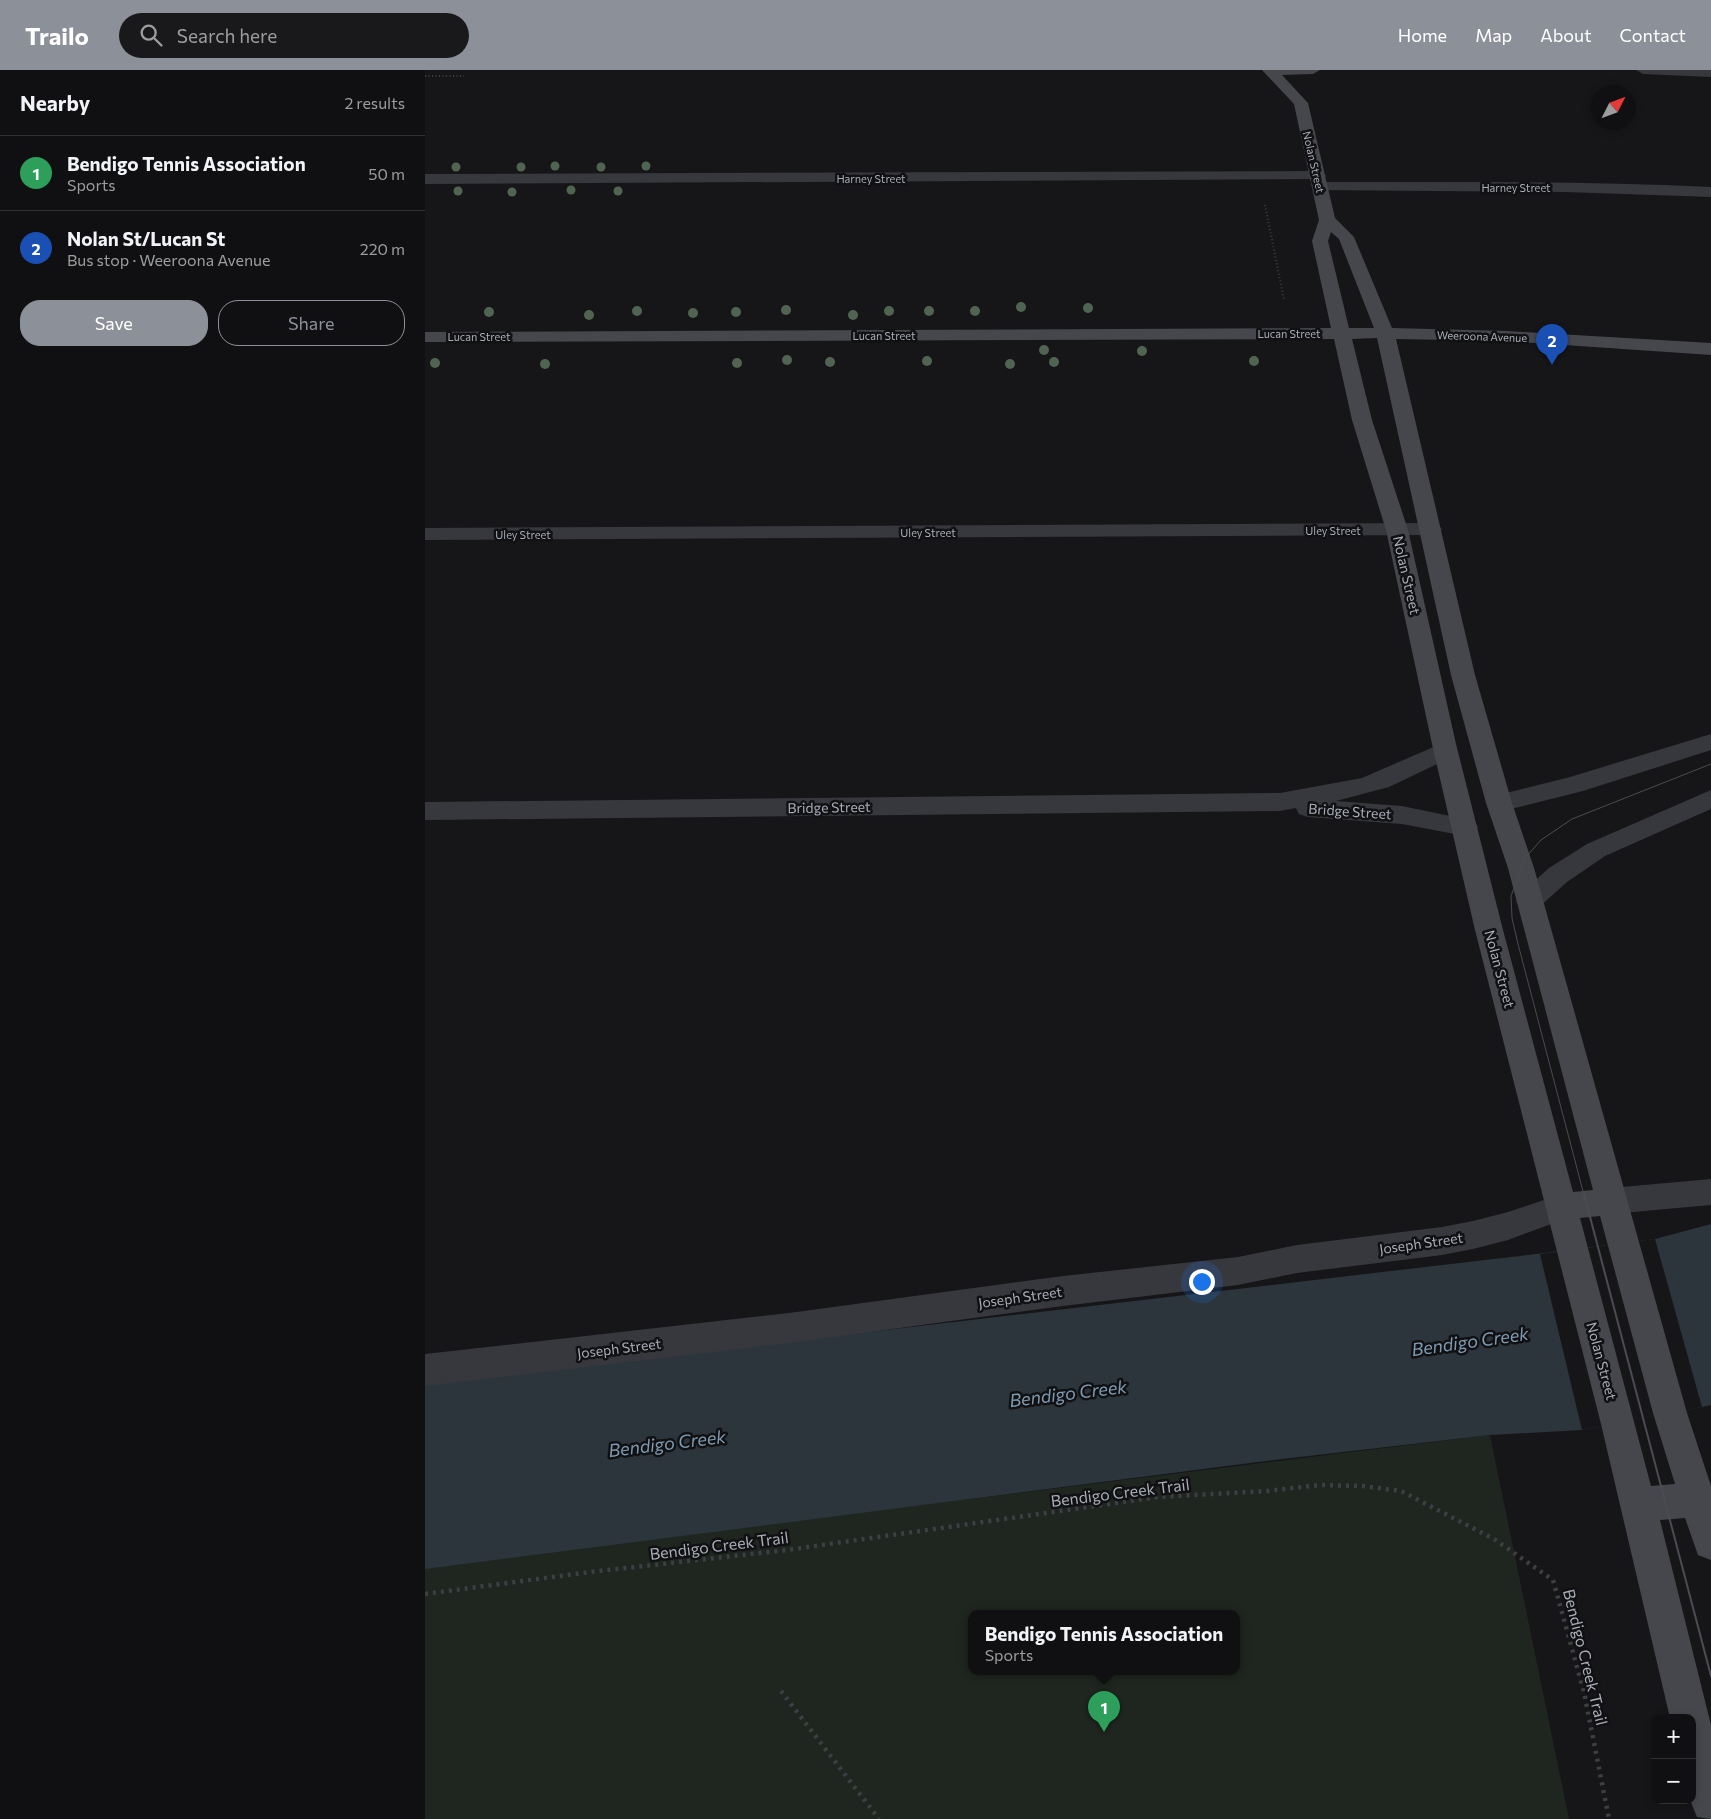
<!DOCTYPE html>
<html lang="en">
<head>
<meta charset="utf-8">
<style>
	:root { --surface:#101012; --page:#19191b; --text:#f1f3f6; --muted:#9c9d9f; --line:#303032; --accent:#8c9099 }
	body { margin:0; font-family:Commissioner,sans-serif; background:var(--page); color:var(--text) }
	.controls { position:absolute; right:15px; bottom:15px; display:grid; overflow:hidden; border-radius:10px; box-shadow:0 2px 8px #0003 }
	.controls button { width:45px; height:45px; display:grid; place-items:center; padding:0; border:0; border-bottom:1px solid var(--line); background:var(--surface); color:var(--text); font:25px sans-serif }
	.compass { position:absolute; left:1166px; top:15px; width:45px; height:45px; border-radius:50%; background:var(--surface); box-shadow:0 2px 8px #0003; rotate:48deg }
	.you { position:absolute; left:776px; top:1211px; width:18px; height:18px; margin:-12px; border:4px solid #fff; border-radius:50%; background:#1a73e8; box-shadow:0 0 0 8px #1a73e833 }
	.badge { display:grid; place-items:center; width:32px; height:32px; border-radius:50%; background:var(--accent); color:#fff; font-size:16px; font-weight:700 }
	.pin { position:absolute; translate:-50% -41px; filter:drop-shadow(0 1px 2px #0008) }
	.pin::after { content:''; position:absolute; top:26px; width:18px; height:15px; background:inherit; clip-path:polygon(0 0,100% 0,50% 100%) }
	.popup { position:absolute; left:543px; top:1540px; width:272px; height:65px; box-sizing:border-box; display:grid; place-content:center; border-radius:10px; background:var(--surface); filter:drop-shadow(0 1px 4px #0005); font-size:16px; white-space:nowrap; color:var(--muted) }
	.popup b { font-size:19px; color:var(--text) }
	.popup::after { content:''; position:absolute; left:50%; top:100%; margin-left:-10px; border:10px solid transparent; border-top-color:var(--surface) }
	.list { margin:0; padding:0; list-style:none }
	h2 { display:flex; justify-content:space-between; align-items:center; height:65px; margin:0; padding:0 20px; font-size:21px }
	h2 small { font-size:16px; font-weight:400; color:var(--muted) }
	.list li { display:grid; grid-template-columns:32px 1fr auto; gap:15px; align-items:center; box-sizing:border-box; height:75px; padding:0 20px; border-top:1px solid var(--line) }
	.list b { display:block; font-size:19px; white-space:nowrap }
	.list p { margin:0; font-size:16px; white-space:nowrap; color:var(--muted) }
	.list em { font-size:16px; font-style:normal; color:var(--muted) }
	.actions { display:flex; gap:10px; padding:15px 20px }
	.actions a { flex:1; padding:11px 0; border:1px solid var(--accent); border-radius:20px; text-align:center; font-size:18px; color:var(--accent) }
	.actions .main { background:var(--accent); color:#fff }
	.icon { flex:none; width:28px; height:28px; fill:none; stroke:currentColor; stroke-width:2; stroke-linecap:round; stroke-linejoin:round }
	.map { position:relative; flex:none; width:1286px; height:1749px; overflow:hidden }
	header { display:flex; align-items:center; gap:30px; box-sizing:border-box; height:70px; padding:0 25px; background:var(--accent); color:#fff }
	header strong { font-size:24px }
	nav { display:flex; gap:28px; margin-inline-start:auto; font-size:18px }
	.search { width:350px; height:45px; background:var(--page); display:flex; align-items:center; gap:12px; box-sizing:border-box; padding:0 18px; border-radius:28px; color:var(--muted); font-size:19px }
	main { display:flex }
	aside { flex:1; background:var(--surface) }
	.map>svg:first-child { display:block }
	.green { fill:#1e261f; fill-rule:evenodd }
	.water { fill:#2c353c }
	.pier { fill:#161618 }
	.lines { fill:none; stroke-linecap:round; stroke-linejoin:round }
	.path-far1 { stroke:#3d3f44; stroke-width:2; stroke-dasharray:1 2.5; stroke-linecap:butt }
	.path { stroke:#3d3f44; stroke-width:4.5; stroke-dasharray:3 5; stroke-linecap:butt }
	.lane { fill:#37383d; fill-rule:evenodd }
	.street { fill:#37383d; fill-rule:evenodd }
	.secondary { fill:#45474d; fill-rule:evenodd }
	.tram-far1 { stroke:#4a4c52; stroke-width:1 }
	.tram { stroke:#4a4c52; stroke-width:2 }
	.tree { fill:#506452 }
	.labels { text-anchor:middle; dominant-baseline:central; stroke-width:5; stroke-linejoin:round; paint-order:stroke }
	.far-street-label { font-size:11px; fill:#a8adb8; stroke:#111113 }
	.street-label { font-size:14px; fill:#a8adb8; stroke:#111113 }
	.near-street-label { font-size:16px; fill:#a8adb8; stroke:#111113 }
	.near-water-label { font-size:18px; font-style:italic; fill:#7f9bb3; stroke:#111113 }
</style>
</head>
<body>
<header>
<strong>Trailo</strong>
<div class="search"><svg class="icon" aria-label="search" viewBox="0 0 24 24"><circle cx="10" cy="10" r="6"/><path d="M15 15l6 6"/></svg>Search here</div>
<nav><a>Home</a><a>Map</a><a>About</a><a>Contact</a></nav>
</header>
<main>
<aside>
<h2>Nearby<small>2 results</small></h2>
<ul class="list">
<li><span class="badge" style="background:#2e9e5b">1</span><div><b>Bendigo Tennis Association</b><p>Sports</p></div><em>50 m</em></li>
<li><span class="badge" style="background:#1a4fb4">2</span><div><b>Nolan St/Lucan St</b><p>Bus stop · Weeroona Avenue</p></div><em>220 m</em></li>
</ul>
<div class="actions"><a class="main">Save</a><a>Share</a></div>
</aside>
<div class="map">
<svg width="1286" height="1749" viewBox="0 0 1286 1749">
	<rect width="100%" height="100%" fill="#161618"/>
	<path class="green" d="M 1065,1365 L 1144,1749 L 0,1749 L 0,1496 ZM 546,1543 L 812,1543 L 812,1601 L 546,1601 Z"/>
	<path class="water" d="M 1286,1154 L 1286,1335 L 1277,1337 L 1157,1360 L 1065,1365 L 841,1391 L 0,1499 L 0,1314 L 1111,1184 L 1230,1169 Z"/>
	<path class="pier" d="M 1230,1169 L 1277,1337 L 1157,1360 L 1115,1184 Z"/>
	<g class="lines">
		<path class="path-far1" d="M 0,6 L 39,6
			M 840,135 L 859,230"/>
		<path class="path" d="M 0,1524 L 165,1502 L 362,1480 L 733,1427 L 842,1421 L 895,1415 L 938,1416 L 976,1421 L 1069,1469 L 1128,1510 L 1159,1622 L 1184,1749
			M 356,1621 L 454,1749"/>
		<path class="lane" d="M 1286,1109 L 1286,1135 L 1186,1144 L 1175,1140 L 1170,1131 L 1175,1122 L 1186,1118 Z
			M 1137,1124 L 1148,1128 L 1153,1137 L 1148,1146 L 1083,1170 L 1048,1179 L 1017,1185 L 872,1203 L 813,1215 L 638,1236 L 364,1273 L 0,1316 L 0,1284 L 364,1243 L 638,1206 L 813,1187 L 872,1175 L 1017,1157 L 1048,1151 L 1083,1142 Z"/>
		<path class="street" d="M 1211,0 L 1286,0 L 1286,7 L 1218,4 Z
			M 893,101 L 899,103 L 901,106 L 899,109 L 0,114 L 0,104 Z
			M 895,112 C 1025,112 1156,111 1286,117 L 1286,127 L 1140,122 L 889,120 L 887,117 L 889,114 Z
			M 1006,453 L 1013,455 L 1017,459 L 1013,463 L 1006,465 L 0,470 L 0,458 Z
			M 1286,664 L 1286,680 L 1158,721 L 1074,742 L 1065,739 L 1061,733 L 1065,727 L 1145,707 Z
			M 1020,672 L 1029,674 L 1032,680 L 1029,686 L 964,717 L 911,731 L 977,736 L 1049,751 L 1053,757 L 1049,763 L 1040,766 L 977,754 L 883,747 L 874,744 L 871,738 L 855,741 L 0,750 L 0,732 L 855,723 L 937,708 Z
			M 1286,720 L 1286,739 L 1180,786 L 1142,812 L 1113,838 L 1104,841 L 1095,838 L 1091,831 L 1095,824 L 1124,798 L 1162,774 Z"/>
		<path class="secondary" d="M 837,0 L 895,0 L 888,4 L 857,5 L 883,33 L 910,148 L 929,167 L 967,258 L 1081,261 L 1286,273 L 1286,285 L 1081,271 L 971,269 L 1050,605 L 1087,733 L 1109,798 L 1262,1343 L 1286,1416 L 1286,1490 L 1273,1485 L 1260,1448 L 1235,1450 L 1286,1655 L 1286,1749 L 1272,1747 L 1265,1730 L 1267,1730 L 1267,1648 L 1245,1648 L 1176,1354 L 1050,860 L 1007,674 L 961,460 L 927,350 L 909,269 L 0,272 L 0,262 L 906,258 L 887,171 L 894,150 L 869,34 ZM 906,162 L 914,169 L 949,258 L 924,258 L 903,171 ZM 952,268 L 1026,605 L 1061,733 L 1083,798 L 1168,1120 L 1148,1122 L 1078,860 L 1031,674 L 983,460 L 947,350 L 927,269 ZM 1175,1146 L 1228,1343 L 1250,1414 L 1226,1416 L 1155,1148 Z"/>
		<path class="tram-far1" d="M 1159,1125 L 1093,874 L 1087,848 L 1086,826 L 1101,787 L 1116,770 L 1147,749 L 1286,694"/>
		<path class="tram" d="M 1159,1124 L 1286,1606"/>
	</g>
	<g class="tree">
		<circle cx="130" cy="96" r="4.5"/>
		<circle cx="221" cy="96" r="4.5"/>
		<circle cx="31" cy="97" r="4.5"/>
		<circle cx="96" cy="97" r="4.5"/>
		<circle cx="176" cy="97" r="4.5"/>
		<circle cx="146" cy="120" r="4.5"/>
		<circle cx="33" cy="121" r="4.5"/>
		<circle cx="193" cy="121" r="4.5"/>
		<circle cx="87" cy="122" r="4.5"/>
		<circle cx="596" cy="237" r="5"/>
		<circle cx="663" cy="238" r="5"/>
		<circle cx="361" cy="240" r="5"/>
		<circle cx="212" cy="241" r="5"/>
		<circle cx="464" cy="241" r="5"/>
		<circle cx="504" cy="241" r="5"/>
		<circle cx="550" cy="241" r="5"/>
		<circle cx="64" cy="242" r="5"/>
		<circle cx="311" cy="242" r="5"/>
		<circle cx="268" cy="243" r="5"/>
		<circle cx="164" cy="245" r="5"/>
		<circle cx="428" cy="245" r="5"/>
		<circle cx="619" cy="280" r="5"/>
		<circle cx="717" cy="281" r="5"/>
		<circle cx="362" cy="290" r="5"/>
		<circle cx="502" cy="291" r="5"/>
		<circle cx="829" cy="291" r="5"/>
		<circle cx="405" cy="292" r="5"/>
		<circle cx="629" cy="292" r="5"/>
		<circle cx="10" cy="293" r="5"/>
		<circle cx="312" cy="293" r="5"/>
		<circle cx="120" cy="294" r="5"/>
		<circle cx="585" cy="294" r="5"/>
	</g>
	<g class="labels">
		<g class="far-street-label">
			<text transform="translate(889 92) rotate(77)">Nolan Street</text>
			<text x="446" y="108">Harney Street</text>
			<text x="1091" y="117">Harney Street</text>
			<text x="864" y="263">Lucan Street</text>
			<text x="459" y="265">Lucan Street</text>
			<text x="54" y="266">Lucan Street</text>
			<text transform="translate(1057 266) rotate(2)">Weeroona Avenue</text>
			<text x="908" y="460">Uley Street</text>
			<text x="503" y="462">Uley Street</text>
			<text x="98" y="464">Uley Street</text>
		</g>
		<g class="street-label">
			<text transform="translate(982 505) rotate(77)">Nolan Street</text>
			<text transform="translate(404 737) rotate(-1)">Bridge Street</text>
			<text transform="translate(925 741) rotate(4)">Bridge Street</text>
			<text transform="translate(1075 899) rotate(75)">Nolan Street</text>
			<text transform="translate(996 1173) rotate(-8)">Joseph Street</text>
			<text transform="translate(595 1227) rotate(-8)">Joseph Street</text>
			<text transform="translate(194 1278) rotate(-7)">Joseph Street</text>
			<text transform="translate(1177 1291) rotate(75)">Nolan Street</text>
		</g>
		<g class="near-street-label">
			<text transform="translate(695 1422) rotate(-7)">Bendigo Creek Trail</text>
			<text transform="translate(294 1475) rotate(-7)">Bendigo Creek Trail</text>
			<text transform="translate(1161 1587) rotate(76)">Bendigo Creek Trail</text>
		</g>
		<g class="near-water-label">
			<text transform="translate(1045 1271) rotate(-8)">Bendigo Creek</text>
			<text transform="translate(643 1323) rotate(-7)">Bendigo Creek</text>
			<text transform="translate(242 1373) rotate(-7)">Bendigo Creek</text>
		</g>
	</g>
</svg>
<div class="controls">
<button>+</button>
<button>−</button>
</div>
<svg class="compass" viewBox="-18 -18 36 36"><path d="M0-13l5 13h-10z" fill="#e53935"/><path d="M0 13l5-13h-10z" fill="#9c9d9f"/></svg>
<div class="you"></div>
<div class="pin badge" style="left:679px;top:1662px;background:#2e9e5b">1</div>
<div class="popup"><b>Bendigo Tennis Association</b>Sports</div>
<div class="pin badge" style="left:1127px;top:295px;background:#1a4fb4">2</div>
</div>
</main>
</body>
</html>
